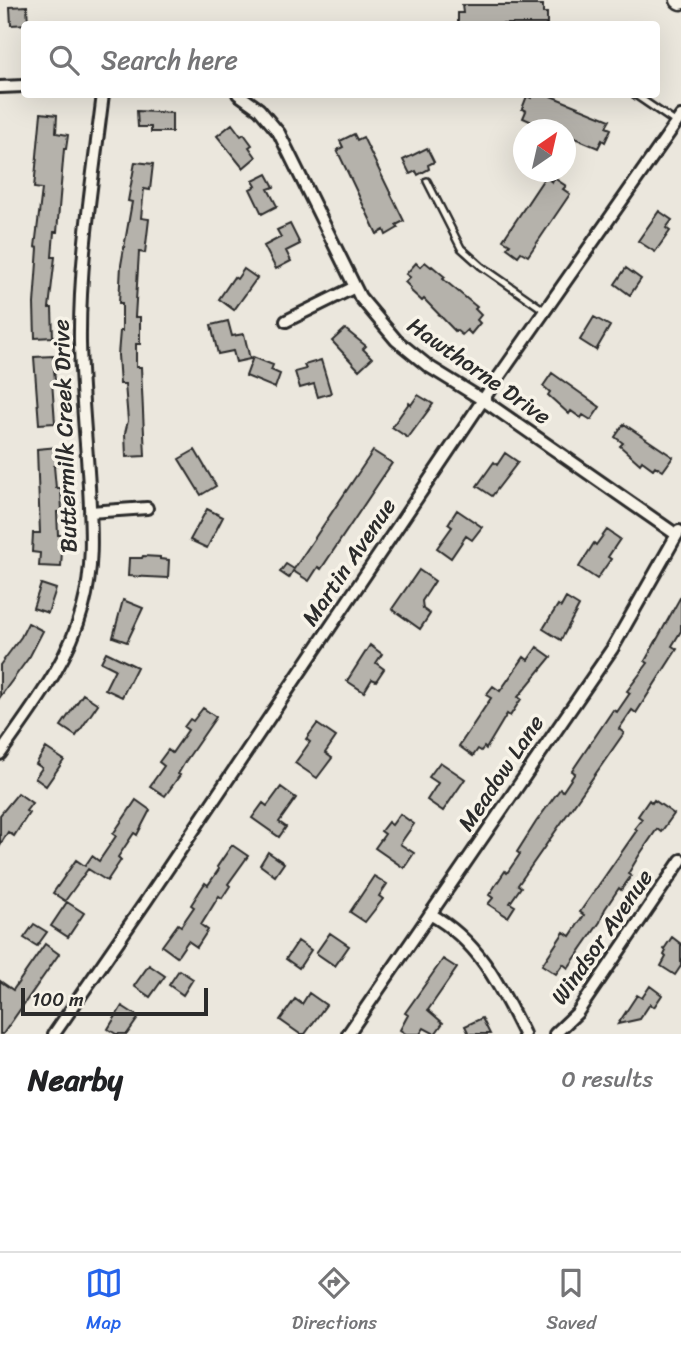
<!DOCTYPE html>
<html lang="en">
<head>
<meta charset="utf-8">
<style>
	:root { --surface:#fff; --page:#f6f6f6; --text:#202124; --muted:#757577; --line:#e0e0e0; --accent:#2563eb }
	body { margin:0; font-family:Sriracha,sans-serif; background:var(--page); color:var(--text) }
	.compass { position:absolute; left:513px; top:119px; width:63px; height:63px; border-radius:50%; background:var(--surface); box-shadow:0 7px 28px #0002; rotate:34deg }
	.scale { position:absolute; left:21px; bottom:18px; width:187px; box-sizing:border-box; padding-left:7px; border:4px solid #2b2b2b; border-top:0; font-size:19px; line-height:24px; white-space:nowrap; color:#2b2b2b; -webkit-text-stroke:5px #f7f3e8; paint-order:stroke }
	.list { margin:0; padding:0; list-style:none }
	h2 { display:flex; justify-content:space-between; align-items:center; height:91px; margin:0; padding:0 28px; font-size:30px }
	h2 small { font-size:23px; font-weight:400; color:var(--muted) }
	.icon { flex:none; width:38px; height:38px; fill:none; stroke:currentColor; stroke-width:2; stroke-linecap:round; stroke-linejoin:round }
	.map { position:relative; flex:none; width:681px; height:1034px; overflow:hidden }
	.search { position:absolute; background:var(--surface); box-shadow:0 7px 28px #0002; left:21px; right:21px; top:21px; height:77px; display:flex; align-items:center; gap:18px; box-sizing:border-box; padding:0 24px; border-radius:7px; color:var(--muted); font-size:26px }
	.sheet { height:217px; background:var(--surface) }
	nav { display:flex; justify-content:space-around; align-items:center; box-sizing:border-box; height:98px; border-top:2px solid var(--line); background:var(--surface); font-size:19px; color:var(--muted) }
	nav a { display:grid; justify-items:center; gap:4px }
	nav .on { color:var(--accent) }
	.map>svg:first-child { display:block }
	.building { fill:#b5b2ab; stroke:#2b2b2b; stroke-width:2 }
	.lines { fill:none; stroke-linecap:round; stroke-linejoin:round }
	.lane-casing { stroke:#2b2b2b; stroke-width:10 }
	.street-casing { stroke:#2b2b2b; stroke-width:16 }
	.secondary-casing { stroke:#2b2b2b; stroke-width:21 }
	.lane { stroke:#f7f3e8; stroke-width:5 }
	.street { stroke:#f7f3e8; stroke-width:10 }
	.secondary { stroke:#f7f3e8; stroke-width:16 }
	.labels { text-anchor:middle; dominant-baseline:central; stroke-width:7; stroke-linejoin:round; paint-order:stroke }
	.street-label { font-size:23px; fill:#2b2b2b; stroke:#f7f3e8 }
</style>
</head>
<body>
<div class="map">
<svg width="681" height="1034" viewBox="0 0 681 1034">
	<rect width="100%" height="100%" fill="#ebe7dd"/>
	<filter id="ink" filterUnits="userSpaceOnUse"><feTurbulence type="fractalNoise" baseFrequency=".0143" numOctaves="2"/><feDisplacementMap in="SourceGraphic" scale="14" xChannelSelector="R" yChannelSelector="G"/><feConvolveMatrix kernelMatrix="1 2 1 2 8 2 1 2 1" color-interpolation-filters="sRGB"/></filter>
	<g filter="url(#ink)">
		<path class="building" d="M 462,5 L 543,5 L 543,13 L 547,13 L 547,24 L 458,24 L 458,13 L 463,13 Z
			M 27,6 L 28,24 L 11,25 L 10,7 Z
			M 533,94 L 546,94 L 610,120 L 606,127 L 611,129 L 605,142 L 602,140 L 598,148 L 565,134 L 565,130 L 550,130 L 523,118 L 526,111 L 522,109 L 527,96 L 531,98 Z
			M 137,111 L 172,113 L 172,132 L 151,132 L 151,127 L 138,127 Z
			M 41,113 L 57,115 L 56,133 L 68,135 L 66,149 L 64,149 L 57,232 L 54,232 L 52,257 L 55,257 L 49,308 L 52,308 L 53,337 L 35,338 L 34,304 L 38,248 L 35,247 L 42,189 L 34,188 Z
			M 232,124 L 241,136 L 244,134 L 252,145 L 249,147 L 256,157 L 243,168 L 217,136 Z
			M 354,134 L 357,140 L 363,137 L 404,221 L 396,225 L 398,228 L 386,235 L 384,230 L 377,234 L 337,150 L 343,147 L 340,141 Z
			M 427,148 L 434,162 L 428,165 L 429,169 L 418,175 L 416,171 L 410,174 L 403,160 Z
			M 135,162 L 153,164 L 150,190 L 144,189 L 141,218 L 149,219 L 145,253 L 139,252 L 135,317 L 140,317 L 140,344 L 136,344 L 136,367 L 141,367 L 145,456 L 126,457 L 125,433 L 128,421 L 125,384 L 120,384 L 118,355 L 120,331 L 122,331 L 122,303 L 119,303 L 121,265 L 132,202 L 128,201 Z
			M 267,174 L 274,187 L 268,189 L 277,206 L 262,214 L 250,189 L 256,186 L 253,181 Z
			M 545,177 L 552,182 L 554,178 L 566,186 L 563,189 L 570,194 L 528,256 L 521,252 L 518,256 L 507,248 L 510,244 L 503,240 Z
			M 659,211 L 672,220 L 666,228 L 670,231 L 655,252 L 638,241 Z
			M 290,224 L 300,244 L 286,251 L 291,261 L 276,269 L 264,246 L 281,237 L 277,230 Z
			M 425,262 L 431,267 L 432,266 L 445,277 L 443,279 L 477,307 L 475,309 L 481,315 L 477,320 L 480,323 L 471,334 L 467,330 L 462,335 L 456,330 L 455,331 L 424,299 L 422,301 L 410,290 L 411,288 L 405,282 L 410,277 L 406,274 L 416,263 L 420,267 Z
			M 626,268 L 641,279 L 630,295 L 615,284 Z
			M 244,269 L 257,278 L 234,310 L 219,299 L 234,277 L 237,279 Z
			M 594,317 L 610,326 L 596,350 L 580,340 Z
			M 228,321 L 232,336 L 244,334 L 250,359 L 236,362 L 233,351 L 218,354 L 211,325 Z
			M 345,329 L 366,346 L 363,349 L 372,358 L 359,370 L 332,341 Z
			M 53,356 L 55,381 L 52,381 L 55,423 L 39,424 L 34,357 Z
			M 253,357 L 273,365 L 271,370 L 280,374 L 275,388 L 246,376 Z
			M 321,360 L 331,393 L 318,397 L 314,384 L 300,388 L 295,372 L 306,369 L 304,365 Z
			M 552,373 L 600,407 L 591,420 L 583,415 L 581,418 L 571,411 L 569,414 L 548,395 L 550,392 L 543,386 Z
			M 418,395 L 433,404 L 408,438 L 392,427 L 409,403 L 411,405 Z
			M 624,424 L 673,457 L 663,471 L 655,466 L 653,469 L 642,461 L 640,464 L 620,446 L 623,443 L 615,437 Z
			M 58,447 L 59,465 L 54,466 L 56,488 L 61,488 L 62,512 L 57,512 L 58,535 L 63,535 L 61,567 L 39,566 L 40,553 L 32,552 L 33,533 L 40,533 L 37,449 Z
			M 195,450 L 216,486 L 201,495 L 179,459 Z
			M 373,451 L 392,463 L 321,569 L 318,567 L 309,581 L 293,571 L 289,578 L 280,572 L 286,564 L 294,569 Z
			M 505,453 L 518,462 L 492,496 L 477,486 L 494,462 L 497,465 Z
			M 207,509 L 223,517 L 207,548 L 190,540 Z
			M 457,510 L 482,527 L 472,540 L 466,536 L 451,558 L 437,548 L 452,527 L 448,524 Z
			M 607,530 L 620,539 L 608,557 L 611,559 L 597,579 L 579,567 L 594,543 L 596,545 Z
			M 143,556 L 160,557 L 160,559 L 169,560 L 168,578 L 128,576 L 129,558 L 142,558 Z
			M 419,570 L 435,581 L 422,601 L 423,609 L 430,614 L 420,629 L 392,609 Z
			M 41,584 L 56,589 L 48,613 L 33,608 Z
			M 681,596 L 681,631 L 672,646 L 677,649 L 636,713 L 632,710 L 619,729 L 624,733 L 518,885 L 521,887 L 510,903 L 515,906 L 508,917 L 488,904 L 493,898 L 489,895 L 505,871 L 507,873 L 520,854 L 517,852 L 536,822 L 560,789 L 563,791 L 575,773 L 572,771 L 613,710 L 617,712 L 630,693 L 627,691 L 648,663 L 645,661 Z
			M 566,598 L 579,606 L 561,640 L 543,629 L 558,605 L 561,607 Z
			M 123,600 L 143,608 L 127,642 L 113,637 Z
			M 28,623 L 43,631 L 30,656 L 0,697 L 0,665 L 21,637 Z
			M 370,645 L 382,654 L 376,663 L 384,669 L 376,681 L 372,679 L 364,692 L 347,681 Z
			M 537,647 L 551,657 L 518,697 L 521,699 L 510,716 L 507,714 L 486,749 L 484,747 L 481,751 L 478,749 L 473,756 L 459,746 L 491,698 L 486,695 L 493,686 L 500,691 L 524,657 L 528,660 Z
			M 106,652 L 137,667 L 122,697 L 105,689 L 115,669 L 101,662 Z
			M 83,694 L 98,704 L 76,736 L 61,726 Z
			M 203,708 L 216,717 L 185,762 L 178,774 L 180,775 L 165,796 L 150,786 L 164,766 L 159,762 L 168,750 L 172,753 L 188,730 L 184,727 L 190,719 L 193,721 Z
			M 317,724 L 336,737 L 325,753 L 332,758 L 317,778 L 295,763 L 310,742 L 306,739 Z
			M 46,748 L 64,760 L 46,786 L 35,778 L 42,768 L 36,764 Z
			M 440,762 L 465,779 L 443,811 L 427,800 L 438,783 L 429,777 Z
			M 281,787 L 296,798 L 279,822 L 286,827 L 279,837 L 252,818 L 263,803 L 267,806 Z
			M 18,793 L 32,803 L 26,811 L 29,813 L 14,836 L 8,832 L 0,845 L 0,815 Z
			M 136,800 L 150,810 L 137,835 L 134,833 L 118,857 L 121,860 L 107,881 L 88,869 L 65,901 L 53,893 L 76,860 L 85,866 L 92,856 L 99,861 L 116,836 L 113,834 Z
			M 649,800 L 652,803 L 654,800 L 674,814 L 661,832 L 657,829 L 640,854 L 628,874 L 631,876 L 621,890 L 619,888 L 605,909 L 600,922 L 568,968 L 563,964 L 556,974 L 542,965 L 564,932 L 570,936 L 584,915 L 580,912 L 637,830 L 635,828 L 642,819 L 638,816 Z
			M 400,814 L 414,824 L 400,844 L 414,853 L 404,868 L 375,848 L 385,834 L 381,831 L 388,822 L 392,825 Z
			M 232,845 L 248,856 L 228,884 L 230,886 L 222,898 L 219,896 L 201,925 L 208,930 L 197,947 L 188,941 L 177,957 L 162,946 L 178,924 L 181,926 L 194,907 L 191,905 L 205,883 L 208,885 L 219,869 L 217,867 Z
			M 268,852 L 284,863 L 275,876 L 260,865 Z
			M 374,876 L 387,884 L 379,896 L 383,899 L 365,922 L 350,912 Z
			M 67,902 L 84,913 L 68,937 L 51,926 Z
			M 34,924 L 47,932 L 37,946 L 24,938 Z
			M 330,933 L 349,946 L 335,966 L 316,953 Z
			M 672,937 L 681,944 L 681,966 L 675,975 L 661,966 L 666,957 L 664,955 L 666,951 L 664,949 Z
			M 298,941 L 311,950 L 299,968 L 286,959 Z
			M 45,944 L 59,954 L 3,1034 L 0,1034 L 0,981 L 13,990 Z
			M 443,959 L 457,968 L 428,1010 L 443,1023 L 435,1034 L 424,1028 L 420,1034 L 406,1034 L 400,1030 L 408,1015 L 405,1013 Z
			M 149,965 L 165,976 L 150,997 L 134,986 Z
			M 179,970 L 193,979 L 183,995 L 169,985 Z
			M 650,986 L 662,995 L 654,1007 L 650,1004 L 640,1019 L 618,1024 L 637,995 L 642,998 Z
			M 309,993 L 326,1005 L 305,1034 L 300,1034 L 280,1020 L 295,999 L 302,1004 Z
			M 122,1006 L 139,1017 L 127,1034 L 116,1034 L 108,1029 Z
			M 482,1018 L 490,1034 L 469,1034 L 465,1026 Z"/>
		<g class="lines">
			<g class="lane-casing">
				<path id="lane" d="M 634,94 L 675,122
					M 427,181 L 461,248 L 481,266 L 544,310"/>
			</g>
			<g class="street-casing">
				<path id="street" d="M 0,87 L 24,86
					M 238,94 L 259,109 L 279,133 L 360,297 L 396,340 L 428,366 L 483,400 L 677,535
					M 286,321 L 355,287
					M 90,512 L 147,508
					M 0,754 C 32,708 68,663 83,607 C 94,567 91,527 89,486 C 86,438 81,391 80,343 C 79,260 93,177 103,94
					M 430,914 C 479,941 500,986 524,1034
					M 54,1034 L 146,901 L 491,388 L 681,116
					M 348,1034 L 612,649 L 679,531
					M 555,1034 L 577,1013 L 681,860"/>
			</g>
			<g class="secondary-casing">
				<path id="secondary" d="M 679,0 L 681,1"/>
			</g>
			<use href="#lane" class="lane"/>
			<use href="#street" class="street"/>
			<use href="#secondary" class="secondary"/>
		</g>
	</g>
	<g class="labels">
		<g class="street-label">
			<text transform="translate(479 371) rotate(35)">Hawthorne Drive</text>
			<text transform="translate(65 436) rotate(-92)">Buttermilk Creek Drive</text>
			<text transform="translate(349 562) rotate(-56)">Martin Avenue</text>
			<text transform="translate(501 773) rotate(-56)">Meadow Lane</text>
			<text transform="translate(602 937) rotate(-55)">Windsor Avenue</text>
		</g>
	</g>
</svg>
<svg class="compass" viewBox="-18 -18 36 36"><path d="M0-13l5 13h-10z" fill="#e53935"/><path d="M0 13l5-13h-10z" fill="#757577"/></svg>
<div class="scale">100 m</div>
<div class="search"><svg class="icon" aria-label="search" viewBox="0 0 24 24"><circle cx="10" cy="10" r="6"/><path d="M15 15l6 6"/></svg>Search here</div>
</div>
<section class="sheet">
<h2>Nearby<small>0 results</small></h2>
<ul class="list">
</ul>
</section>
<nav>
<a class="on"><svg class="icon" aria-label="map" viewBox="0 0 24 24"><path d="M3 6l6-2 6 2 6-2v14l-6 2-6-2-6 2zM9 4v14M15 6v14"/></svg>Map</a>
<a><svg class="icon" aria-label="directions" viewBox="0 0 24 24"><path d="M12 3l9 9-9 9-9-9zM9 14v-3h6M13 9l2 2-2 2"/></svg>Directions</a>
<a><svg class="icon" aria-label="saved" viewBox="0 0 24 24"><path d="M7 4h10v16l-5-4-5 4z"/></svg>Saved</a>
</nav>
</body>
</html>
